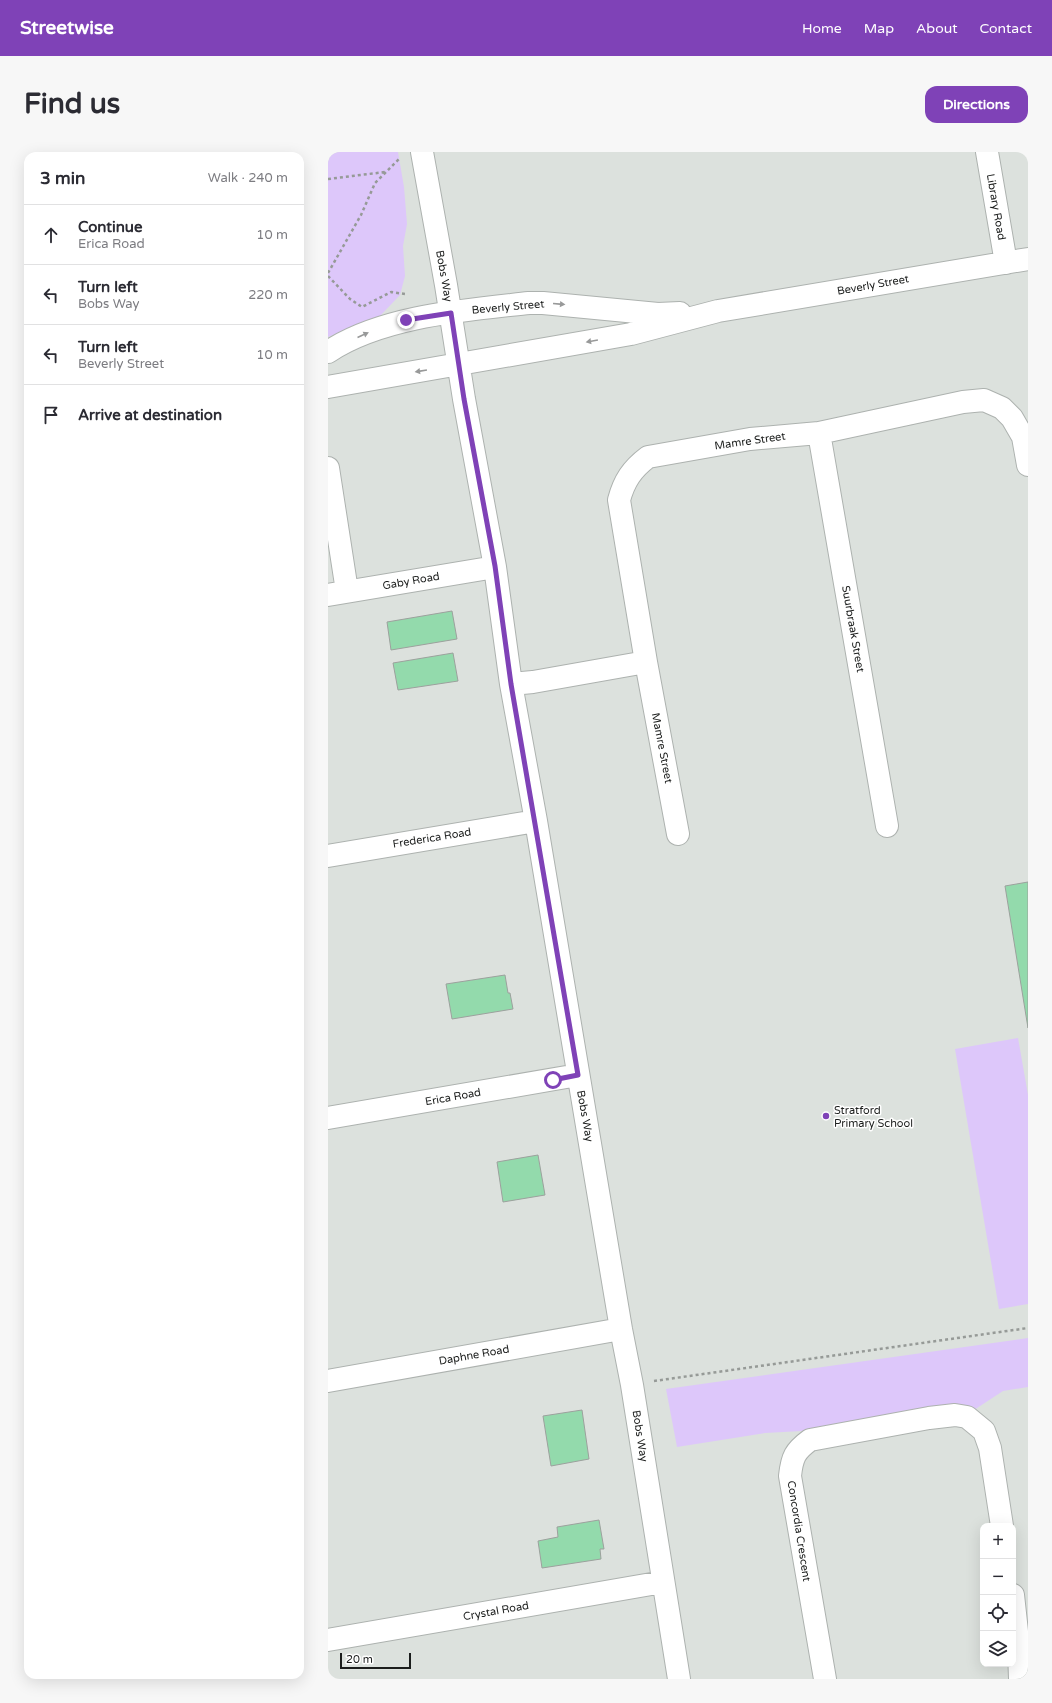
<!DOCTYPE html>
<html lang="en">
<head>
<meta charset="utf-8">
<style>
	:root { --surface:#fff; --page:#f7f7f7; --text:#2b2b33; --muted:#7c7c81; --line:#e1e1e2; --accent:#7f42b7 }
	body { margin:0; font-family:"Varela Round",sans-serif; background:var(--page); color:var(--text) }
	.controls { position:absolute; right:12px; bottom:12px; display:grid; overflow:hidden; border-radius:8px; box-shadow:0 4px 16px #0002 }
	.controls button { width:36px; height:36px; display:grid; place-items:center; padding:0; border:0; border-bottom:1px solid var(--line); background:var(--surface); color:var(--text); font:20px sans-serif }
	.scale { position:absolute; left:12px; bottom:10px; width:71px; box-sizing:border-box; padding-left:4px; border:2px solid #1b1d1c; border-top:0; font-size:11px; line-height:14px; white-space:nowrap; color:#1b1d1c; -webkit-text-stroke:3px #fff; paint-order:stroke }
	.stop { position:absolute; width:12px; height:12px; margin:-9px; border:3px solid #7f42b7; border-radius:50%; background:#fff }
	.stop.end { background:#7f42b7; border-color:#fff; box-shadow:0 1px 4px #0008 }
	.list { margin:0; padding:0; list-style:none }
	h2 { display:flex; justify-content:space-between; align-items:center; height:52px; margin:0; padding:0 16px; font-size:17px }
	h2 small { font-size:13px; font-weight:400; color:var(--muted) }
	.list li { display:grid; grid-template-columns:26px 1fr auto; gap:12px; align-items:center; box-sizing:border-box; height:60px; padding:0 16px; border-top:1px solid var(--line) }
	.list b { display:block; font-size:15px; white-space:nowrap }
	.list p { margin:0; font-size:13px; white-space:nowrap; color:var(--muted) }
	.list em { font-size:13px; font-style:normal; color:var(--muted) }
	.icon { flex:none; width:22px; height:22px; fill:none; stroke:currentColor; stroke-width:2; stroke-linecap:round; stroke-linejoin:round }
	.map { position:relative; flex:none; width:700px; height:1527px; overflow:hidden; border-radius:12px }
	header { display:flex; align-items:center; gap:24px; box-sizing:border-box; height:56px; padding:0 20px; background:var(--accent); color:#fff }
	header strong { font-size:19px }
	nav { display:flex; gap:22px; margin-inline-start:auto; font-size:14px }
	.intro { display:flex; align-items:center; justify-content:space-between; box-sizing:border-box; height:96px; padding:0 24px }
	h1 { margin:0; font-size:28px }
	.button { padding:10px 18px; border-radius:12px; background:var(--accent); color:#fff; font-size:14px; font-weight:700 }
	main { display:flex; gap:24px; padding:0 24px }
	aside { flex:1; background:var(--surface); border-radius:12px; box-shadow:0 4px 16px #0002 }
	.map>svg:first-child { display:block }
	.green { fill:#ddc7fa }
	.building { fill:#93daac; stroke:#9ca19d }
	.lines { fill:none; stroke-linecap:round; stroke-linejoin:round }
	.minor-casing { stroke:#adb2af; stroke-width:24 }
	.path { stroke:#969a97; stroke-width:2.5; stroke-dasharray:3 3; stroke-linecap:butt }
	.minor { stroke:#fff; stroke-width:22 }
	.oneway { fill:#989999 }
	.route { stroke:#7f42b7; stroke-width:5 }
	.poi-dot { fill:#7f42b7; stroke:#fff; stroke-width:1.5 }
	.labels { text-anchor:middle; dominant-baseline:central; stroke-width:3; stroke-linejoin:round; paint-order:stroke }
	.street-label { font-size:11px; fill:#1b1d1c; stroke:#fff }
	.poi-label { font-size:11px; fill:#1b1d1c; stroke:#fff; text-anchor:start }
</style>
</head>
<body>
<header>
<strong>Streetwise</strong>
<nav><a>Home</a><a>Map</a><a>About</a><a>Contact</a></nav>
</header>
<div class="intro"><h1>Find us</h1><a class="button">Directions</a></div>
<main>
<aside>
<h2>3 min<small>Walk · 240 m</small></h2>
<ul class="list">
<li><svg class="icon" aria-label="ahead" viewBox="0 0 24 24"><path d="M12 20V5M6 11l6-6 6 6"/></svg><div><b>Continue</b><p>Erica Road</p></div><em>10 m</em></li>
<li><svg class="icon" aria-label="left" viewBox="0 0 24 24"><path d="M17 20v-9H6M10 6l-5 5 5 5"/></svg><div><b>Turn left</b><p>Bobs Way</p></div><em>220 m</em></li>
<li><svg class="icon" aria-label="left" viewBox="0 0 24 24"><path d="M17 20v-9H6M10 6l-5 5 5 5"/></svg><div><b>Turn left</b><p>Beverly Street</p></div><em>10 m</em></li>
<li><svg class="icon" aria-label="arrive" viewBox="0 0 24 24"><path d="M6 21V4h12l-3 4 3 4H6"/></svg><div><b>Arrive at destination</b></div></li>
</ul>
</aside>
<div class="map">
<svg width="700" height="1527" viewBox="0 0 700 1527">
	<rect width="100%" height="100%" fill="#dce1dd"/>
	<path class="green" d="M 0,0 L 70,0 L 76,35 L 79,72 L 75,94 L 77,124 L 72,143 L 52,164 L 0,185 Z
		M 690,886 L 700,943 L 700,1152 L 671,1157 L 627,897 Z
		M 700,1186 L 700,1235 L 675,1239 L 646,1258 L 629,1255 L 474,1279 L 437,1281 L 349,1295 L 338,1237 Z"/>
	<path class="building" d="M 124,459 L 129,487 L 63,498 L 59,470 Z
		M 125,501 L 130,529 L 70,538 L 65,511 Z
		M 700,730 L 700,876 L 677,734 Z
		M 177,823 L 180,841 L 182,841 L 185,857 L 124,867 L 118,832 Z
		M 210,1003 L 217,1043 L 175,1050 L 169,1010 Z
		M 254,1258 L 261,1307 L 223,1314 L 215,1264 Z
		M 271,1368 L 276,1397 L 272,1397 L 273,1407 L 214,1416 L 210,1389 L 230,1385 L 229,1375 Z"/>
	<g class="lines">
		<g class="minor-casing">
			<path id="minor" d="M 94,0 L 118,133 L 136,247 L 167,415 L 183,532 L 208,669 L 293,1177 L 304,1233 L 351,1527
				M 659,0 L 678,111
				M 0,200 C 54,164 138,158 201,151 L 215,151 L 330,162 L 352,161
				M 0,235 L 303,182 L 390,159 L 700,107
				M 491,281 L 559,674
				M 0,316 L 19,439
				M 0,443 L 167,415
				M 183,532 L 205,530 L 318,510
				M 350,682 L 318,510 L 291,348 C 296,329 304,317 320,305 L 422,287 L 491,281 L 635,250 L 656,248 L 674,256 L 684,266 L 695,285 L 700,313
				M 0,704 L 208,669
				M 0,966 L 250,923
				M 0,1229 L 293,1177
				M 685,1443 L 691,1498 L 692,1527
				M 0,1488 L 335,1430
				M 497,1527 L 462,1324 C 464,1305 467,1299 482,1288 L 601,1266 L 627,1263 L 639,1265 L 656,1279 L 662,1296 L 674,1374"/>
		</g>
		<path class="path" d="M 0,27 L 57,20
			M 0,121 L 33,63 L 47,31 L 72,6
			M 0,124 L 22,147 L 34,155 L 63,140 L 77,142
			M 326,1229 L 700,1176"/>
		<use href="#minor" class="minor"/>
	</g>
	<defs><path id="oneway-solid" d="M-6-.8H1V-3.2L6.5 0L1 3.2V.8H-6Z"/></defs>
	<g class="oneway">
		<use href="#oneway-solid" transform="translate(231 152) rotate(5)"/>
		<use href="#oneway-solid" transform="translate(35 183) rotate(-24)"/>
		<use href="#oneway-solid" transform="translate(264 189) rotate(170)"/>
		<use href="#oneway-solid" transform="translate(93 219) rotate(171)"/>
	</g>
	<g class="lines">
		<path class="route" d="M 78,168 L 123,161 L 136,247 L 167,414 L 183,532 L 250,923 L 225,928"/>
	</g>
	<circle class="poi-dot" cx="498" cy="964" r="4"/>
	<g class="labels">
		<g class="street-label">
			<text transform="translate(668 55) rotate(80)">Library Road</text>
			<text transform="translate(116 124) rotate(80)">Bobs Way</text>
			<text transform="translate(545 133) rotate(-10)">Beverly Street</text>
			<text transform="translate(180 155) rotate(-5)">Beverly Street</text>
			<text transform="translate(422 289) rotate(-8)">Mamre Street</text>
			<text transform="translate(83 429) rotate(-10)">Gaby Road</text>
			<text transform="translate(525 477) rotate(80)">Suurbraak Street</text>
			<text transform="translate(334 596) rotate(79)">Mamre Street</text>
			<text transform="translate(104 686) rotate(-9)">Frederica Road</text>
			<text transform="translate(125 945) rotate(-10)">Erica Road</text>
			<text transform="translate(257 964) rotate(80)">Bobs Way</text>
			<text transform="translate(146 1203) rotate(-10)">Daphne Road</text>
			<text transform="translate(312 1284) rotate(81)">Bobs Way</text>
			<text transform="translate(471 1379) rotate(81)">Concordia Crescent</text>
			<text transform="translate(168 1459) rotate(-10)">Crystal Road</text>
		</g>
		<g class="poi-label">
			<text x="506" y="958">Stratford<tspan x="506" dy="13">Primary School</tspan></text>
		</g>
	</g>
</svg>
<div class="controls">
<button>+</button>
<button>−</button>
<button><svg class="icon" aria-label="locate" viewBox="0 0 24 24"><circle cx="12" cy="12" r="6"/><path d="M12 2v4M12 18v4M2 12h4M18 12h4"/></svg></button>
<button><svg class="icon" aria-label="layers" viewBox="0 0 24 24"><path d="M12 4l9 5-9 5-9-5zM3 14l9 5 9-5"/></svg></button>
</div>
<div class="scale">20 m</div>
<div class="stop" style="left:225px;top:928px"></div>
<div class="stop end" style="left:78px;top:168px"></div>
</div>
</main>
</body>
</html>
